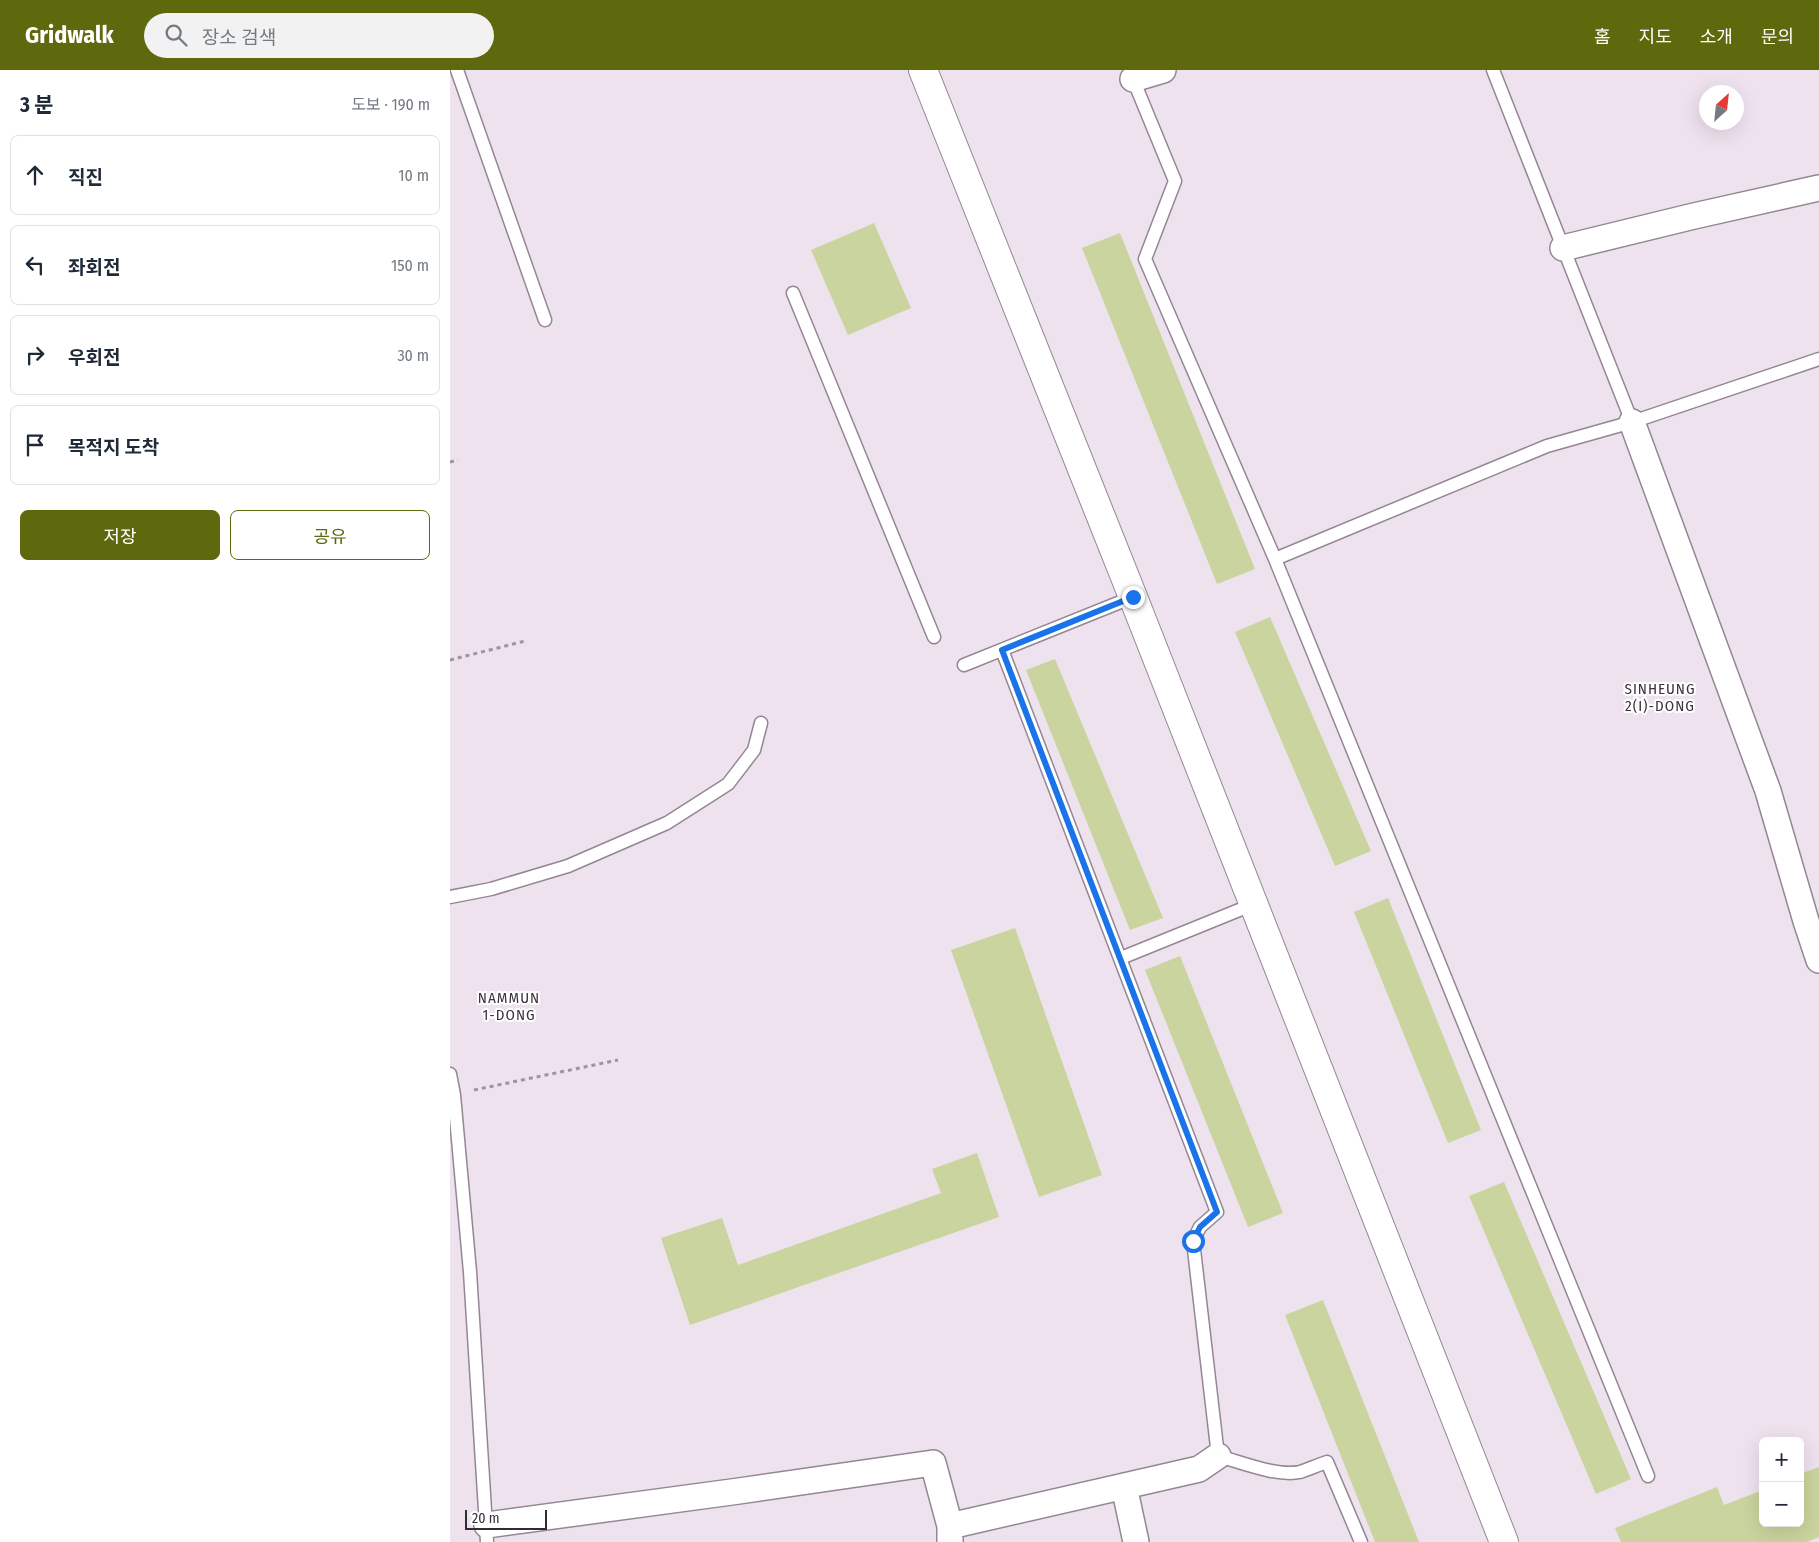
<!DOCTYPE html>
<html lang="ko">
<head>
<meta charset="utf-8">
<style>
	:root { --surface:#fff; --page:#f2f2f3; --text:#1f2937; --muted:#747a83; --line:#e0e1e3; --accent:#5e680c }
	body { margin:0; font-family:"Fira Sans Condensed","Noto Sans KR",sans-serif; background:var(--page); color:var(--text) }
	.controls { position:absolute; right:15px; bottom:15px; display:grid; overflow:hidden; border-radius:8px; box-shadow:0 5px 20px #0002 }
	.controls button { width:45px; height:45px; display:grid; place-items:center; padding:0; border:0; border-bottom:1px solid var(--line); background:var(--surface); color:var(--text); font:25px sans-serif }
	.compass { position:absolute; left:1249px; top:15px; width:45px; height:45px; border-radius:50%; background:var(--surface); box-shadow:0 5px 20px #0002; rotate:27deg }
	.scale { position:absolute; left:15px; bottom:12px; width:82px; box-sizing:border-box; padding-left:5px; border:2px solid #302c31; border-top:0; font-size:14px; line-height:18px; white-space:nowrap; color:#302c31; -webkit-text-stroke:4px #fff; paint-order:stroke }
	.stop { position:absolute; width:15px; height:15px; margin:-11px; border:4px solid #1a73e8; border-radius:50%; background:#fff }
	.stop.end { background:#1a73e8; border-color:#fff; box-shadow:0 1px 5px #0008 }
	.list { margin:0; padding:0; list-style:none }
	h2 { display:flex; justify-content:space-between; align-items:center; height:65px; margin:0; padding:0 20px; font-size:21px }
	h2 small { font-size:16px; font-weight:400; color:var(--muted) }
	.list li { display:grid; grid-template-columns:32px 1fr auto; gap:15px; align-items:center; box-sizing:border-box; height:80px; margin:0 10px 10px; padding:0 10px; border:1px solid var(--line); border-radius:8px }
	.list b { display:block; font-size:19px; white-space:nowrap }
	.list em { font-size:16px; font-style:normal; color:var(--muted) }
	.actions { display:flex; gap:10px; padding:15px 20px }
	.actions a { flex:1; padding:11px 0; border:1px solid var(--accent); border-radius:8px; text-align:center; font-size:18px; color:var(--accent) }
	.actions .main { background:var(--accent); color:#fff }
	.icon { flex:none; width:28px; height:28px; fill:none; stroke:currentColor; stroke-width:2; stroke-linecap:round; stroke-linejoin:round }
	.map { position:relative; flex:none; width:1369px; height:1472px; overflow:hidden }
	header { display:flex; align-items:center; gap:30px; box-sizing:border-box; height:70px; padding:0 25px; background:var(--accent); color:#fff }
	header strong { font-size:24px }
	nav { display:flex; gap:28px; margin-inline-start:auto; font-size:18px }
	.search { width:350px; height:45px; background:var(--page); display:flex; align-items:center; gap:12px; box-sizing:border-box; padding:0 18px; border-radius:28px; color:var(--muted); font-size:19px }
	main { display:flex }
	aside { flex:1; background:var(--surface) }
	.map>svg:first-child { display:block }
	.building { fill:#cad49f }
	.lines { fill:none; stroke-linecap:round; stroke-linejoin:round }
	.service-casing { stroke:#928793; stroke-width:15 }
	.minor-casing { stroke:#928793; stroke-width:28 }
	.primary-casing { stroke:#928793; stroke-width:30 }
	.path { stroke:#9d949e; stroke-width:3; stroke-dasharray:4 4; stroke-linecap:butt }
	.service { stroke:#fff; stroke-width:12 }
	.minor { stroke:#fff; stroke-width:25 }
	.primary { stroke:#fff; stroke-width:28 }
	.route { stroke:#1a73e8; stroke-width:6 }
	.labels { text-anchor:middle; dominant-baseline:central; stroke-width:4; stroke-linejoin:round; paint-order:stroke }
	.neighbourhood-label { font-size:15px; letter-spacing:1px; fill:#3b323c; stroke:#fff }
</style>
</head>
<body>
<header>
<strong>Gridwalk</strong>
<div class="search"><svg class="icon" aria-label="search" viewBox="0 0 24 24"><circle cx="10" cy="10" r="6"/><path d="M15 15l6 6"/></svg>장소 검색</div>
<nav><a>홈</a><a>지도</a><a>소개</a><a>문의</a></nav>
</header>
<main>
<aside>
<h2>3 분<small>도보 · 190 m</small></h2>
<ul class="list">
<li><svg class="icon" aria-label="ahead" viewBox="0 0 24 24"><path d="M12 20V5M6 11l6-6 6 6"/></svg><div><b>직진</b></div><em>10 m</em></li>
<li><svg class="icon" aria-label="left" viewBox="0 0 24 24"><path d="M17 20v-9H6M10 6l-5 5 5 5"/></svg><div><b>좌회전</b></div><em>150 m</em></li>
<li><svg class="icon" aria-label="right" viewBox="0 0 24 24"><path d="M7 20v-9h11M14 6l5 5-5 5"/></svg><div><b>우회전</b></div><em>30 m</em></li>
<li><svg class="icon" aria-label="arrive" viewBox="0 0 24 24"><path d="M6 21V4h12l-3 4 3 4H6"/></svg><div><b>목적지 도착</b></div></li>
</ul>
<div class="actions"><a class="main">저장</a><a>공유</a></div>
</aside>
<div class="map">
<svg width="1369" height="1472" viewBox="0 0 1369 1472">
	<rect width="100%" height="100%" fill="#eee2ef"/>
	<path class="building" d="M 424,153 L 461,238 L 398,265 L 361,180 Z
		M 670,163 L 805,499 L 767,514 L 632,178 Z
		M 820,547 L 921,781 L 885,796 L 785,562 Z
		M 605,589 L 713,848 L 680,860 L 576,600 Z
		M 938,828 L 1031,1060 L 998,1073 L 904,842 Z
		M 565,858 L 652,1105 L 589,1127 L 501,880 Z
		M 730,886 L 833,1143 L 798,1157 L 695,900 Z
		M 527,1083 L 549,1147 L 240,1255 L 211,1168 L 272,1148 L 288,1195 L 491,1123 L 482,1099 Z
		M 1054,1112 L 1181,1409 L 1146,1424 L 1019,1126 Z
		M 873,1230 L 969,1472 L 925,1472 L 835,1245 Z
		M 1369,1397 L 1369,1467 L 1357,1472 L 1171,1472 L 1165,1458 L 1267,1417 L 1274,1435 L 1313,1420 L 1313,1453 L 1350,1453 L 1350,1404 Z"/>
	<g class="lines">
		<g class="service-casing">
			<path id="service" d="M 7,0 L 95,250
				M 1043,0 L 1182,352 L 1369,289
				M 683,9 L 725,111 L 695,189 L 825,489 L 1198,1406
				M 343,223 L 484,567
				M 825,489 L 1097,376 L 1182,352
				M 552,580 L 767,1142 L 750,1157 L 743,1171 L 768,1386 C 791,1392 827,1407 850,1402 C 859,1399 868,1395 877,1392 L 911,1472
				M 514,595 L 683,527
				M 0,827 L 41,819 L 118,796 L 217,753 L 278,714 L 304,680 L 311,653
				M 671,888 L 804,834
				M 0,1004 L 4,1025 L 20,1202 L 37,1472"/>
		</g>
		<g class="minor-casing">
			<path id="minor" d="M 683,9 L 713,0
				M 1113,178 L 1244,146 L 1369,118
				M 1182,352 L 1318,721 L 1356,851 L 1369,890
				M 674,1416 L 686,1472
				M 37,1455 L 289,1421 L 483,1393 L 500,1456 L 500,1472
				M 500,1456 L 749,1399 L 768,1386"/>
		</g>
		<g class="primary-casing">
			<path id="primary" d="M 473,0 L 683,527 L 1054,1472"/>
		</g>
		<path class="path" d="M 0,392 L 8,390
			M 0,590 L 75,571
			M 24,1020 L 168,990"/>
		<use href="#service" class="service"/>
		<use href="#minor" class="minor"/>
		<use href="#primary" class="primary"/>
	</g>
	<g class="lines">
		<path class="route" d="M 683,527 L 552,580 L 767,1142 L 750,1157 L 743,1171"/>
	</g>
	<g class="labels">
		<g class="neighbourhood-label">
			<text x="1210" y="619">SINHEUNG<tspan x="1210" dy="17">2(I)-DONG</tspan></text>
			<text x="59" y="928">NAMMUN<tspan x="59" dy="17">1-DONG</tspan></text>
		</g>
	</g>
</svg>
<div class="controls">
<button>+</button>
<button>−</button>
</div>
<svg class="compass" viewBox="-18 -18 36 36"><path d="M0-13l5 13h-10z" fill="#e53935"/><path d="M0 13l5-13h-10z" fill="#747a83"/></svg>
<div class="scale">20 m</div>
<div class="stop" style="left:743px;top:1171px"></div>
<div class="stop end" style="left:683px;top:527px"></div>
</div>
</main>
</body>
</html>
